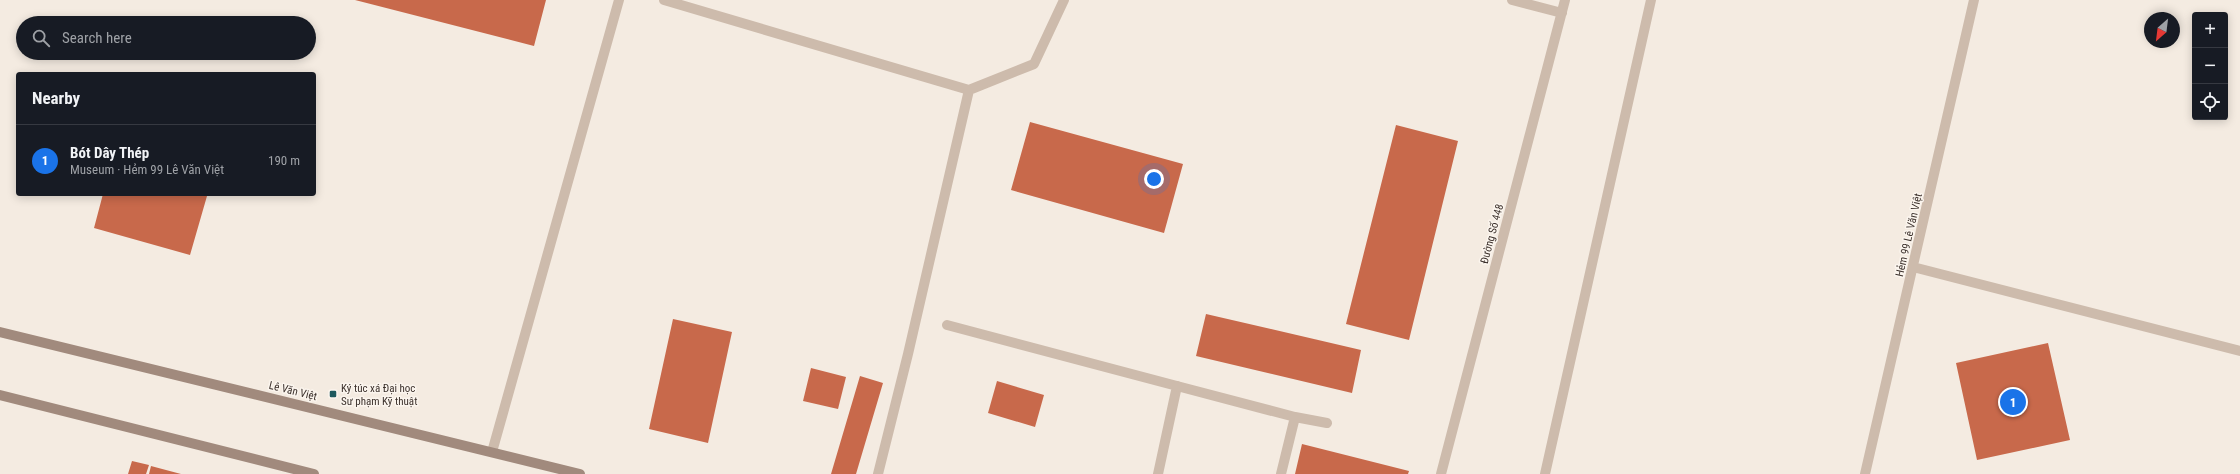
<!DOCTYPE html>
<html lang="en">
<head>
<meta charset="utf-8">
<style>
	:root { --surface:#171b24; --page:#242831; --text:#f1f3f6; --muted:#9ea1a6; --line:#363941; --accent:#1a73e8 }
	body { margin:0; font-family:"Roboto Condensed",sans-serif; background:var(--page); color:var(--text) }
	.controls { position:absolute; right:12px; top:12px; display:grid; overflow:hidden; border-radius:4px; box-shadow:0 2px 10px #0003 }
	.controls button { width:36px; height:36px; display:grid; place-items:center; padding:0; border:0; border-bottom:1px solid var(--line); background:var(--surface); color:var(--text); font:20px sans-serif }
	.compass { position:absolute; left:2144px; top:12px; width:36px; height:36px; border-radius:50%; background:var(--surface); box-shadow:0 2px 10px #0003; rotate:208deg }
	.you { position:absolute; left:1154px; top:179px; width:14px; height:14px; margin:-10px; border:3px solid #fff; border-radius:50%; background:#1a73e8; box-shadow:0 0 0 6px #1a73e833 }
	.badge { display:grid; place-items:center; width:26px; height:26px; border-radius:50%; background:var(--accent); color:#fff; font-size:13px; font-weight:700 }
	.pin { position:absolute; translate:-50% -50%; border:2px solid #fff; box-shadow:0 1px 4px #0006 }
	.list { margin:0; padding:0; list-style:none }
	h2 { display:flex; justify-content:space-between; align-items:center; height:52px; margin:0; padding:0 16px; font-size:17px }
	h2 small { font-size:13px; font-weight:400; color:var(--muted) }
	.list li { display:grid; grid-template-columns:26px 1fr auto; gap:12px; align-items:center; box-sizing:border-box; height:72px; padding:0 16px; border-top:1px solid var(--line) }
	.list b { display:block; font-size:15px; white-space:nowrap }
	.list p { margin:0; font-size:13px; white-space:nowrap; color:var(--muted) }
	.list em { font-size:13px; font-style:normal; color:var(--muted) }
	.icon { flex:none; width:22px; height:22px; fill:none; stroke:currentColor; stroke-width:2; stroke-linecap:round; stroke-linejoin:round }
	.map { position:relative; flex:none; width:2240px; height:474px; overflow:hidden }
	.search { position:absolute; background:var(--surface); box-shadow:0 2px 10px #0003; left:16px; top:16px; width:300px; height:44px; display:flex; align-items:center; gap:10px; box-sizing:border-box; padding:0 14px; border-radius:22px; color:var(--muted); font-size:15px }
	.panel { position:absolute; background:var(--surface); box-shadow:0 2px 10px #0003; left:16px; top:72px; width:300px; height:124px; border-radius:4px }
	.map>svg:first-child { display:block }
	.building { fill:#c8694b }
	.lines { fill:none; stroke-linecap:round; stroke-linejoin:round }
	.lane { stroke:#cdbbac; stroke-width:10 }
	.street { stroke:#cdbbac; stroke-width:10 }
	.secondary { stroke:#a18a7d; stroke-width:10 }
	.poi-dot { fill:#1f5a5e; stroke:#fbf5ee; stroke-width:1.5 }
	.labels { text-anchor:middle; dominant-baseline:central; stroke-width:3; stroke-linejoin:round; paint-order:stroke }
	.street-label { font-size:11px; fill:#3b302b; stroke:#fbf5ee }
	.poi-label { font-size:11px; fill:#3b302b; stroke:#fbf5ee; text-anchor:start }
</style>
</head>
<body>
<div class="map">
<svg width="2240" height="474" viewBox="0 0 2240 474">
	<rect width="100%" height="100%" fill="#f4ebe1"/>
	<path class="building" d="M 355,0 L 546,0 L 534,46 Z
		M 1030,122 L 1183,164 L 1164,233 L 1011,190 Z
		M 1396,125 L 1458,141 L 1409,340 L 1346,324 Z
		M 103,194 L 198,194 L 207,196 L 190,255 L 94,228 Z
		M 1206,314 L 1361,350 L 1352,393 L 1196,356 Z
		M 673,319 L 732,332 L 708,443 L 649,429 Z
		M 2048,343 L 2070,440 L 1977,460 L 1956,363 Z
		M 811,368 L 846,377 L 838,409 L 803,401 Z
		M 860,376 L 883,383 L 856,474 L 831,474 Z
		M 997,381 L 1044,395 L 1035,427 L 988,413 Z
		M 1302,444 L 1409,471 L 1408,474 L 1295,474 Z
		M 132,461 L 149,465 L 146,474 L 128,474 Z
		M 151,466 L 181,474 L 149,474 Z"/>
	<g class="lines">
		<path class="lane" d="M 947,325 L 1177,386 L 1158,474"/>
		<path class="street" d="M 664,0 L 969,90 L 1034,64 L 1064,0
			M 1512,0 L 1562,13
			M 1913,267 L 2240,351
			M 1177,386 L 1295,417 L 1281,474
			M 1295,417 L 1327,423
			M 492,452 L 619,0
			M 878,474 L 908,354 L 969,90
			M 1441,474 L 1565,0
			M 1545,474 L 1651,0
			M 1865,474 L 1974,0"/>
		<path class="secondary" d="M 0,332 L 580,474
			M 0,395 L 314,474"/>
	</g>
	<rect class="poi-dot" x="329" y="390" width="8" height="8" rx="2"/>
	<g class="labels">
		<g class="street-label">
			<text transform="translate(1492 234) rotate(-75)">Đường Số 448</text>
			<text transform="translate(1909 235) rotate(-77)">Hẻm 99 Lê Văn Việt</text>
			<text transform="translate(293 391) rotate(14)">Lê Văn Việt</text>
		</g>
		<g class="poi-label">
			<text x="341" y="388">Ký túc xá Đại học<tspan x="341" dy="13">Sư phạm Kỹ thuật</tspan></text>
		</g>
	</g>
</svg>
<div class="controls">
<button>+</button>
<button>−</button>
<button><svg class="icon" aria-label="locate" viewBox="0 0 24 24"><circle cx="12" cy="12" r="6"/><path d="M12 2v4M12 18v4M2 12h4M18 12h4"/></svg></button>
</div>
<svg class="compass" viewBox="-18 -18 36 36"><path d="M0-13l5 13h-10z" fill="#e53935"/><path d="M0 13l5-13h-10z" fill="#9ea1a6"/></svg>
<div class="you"></div>
<div class="pin badge" style="left:2013px;top:402px">1</div>
<div class="search"><svg class="icon" aria-label="search" viewBox="0 0 24 24"><circle cx="10" cy="10" r="6"/><path d="M15 15l6 6"/></svg>Search here</div>
<section class="panel">
<h2>Nearby<small></small></h2>
<ul class="list">
<li><span class="badge">1</span><div><b>Bót Dây Thép</b><p>Museum · Hẻm 99 Lê Văn Việt</p></div><em>190 m</em></li>
</ul>
</section>
</div>
</body>
</html>
